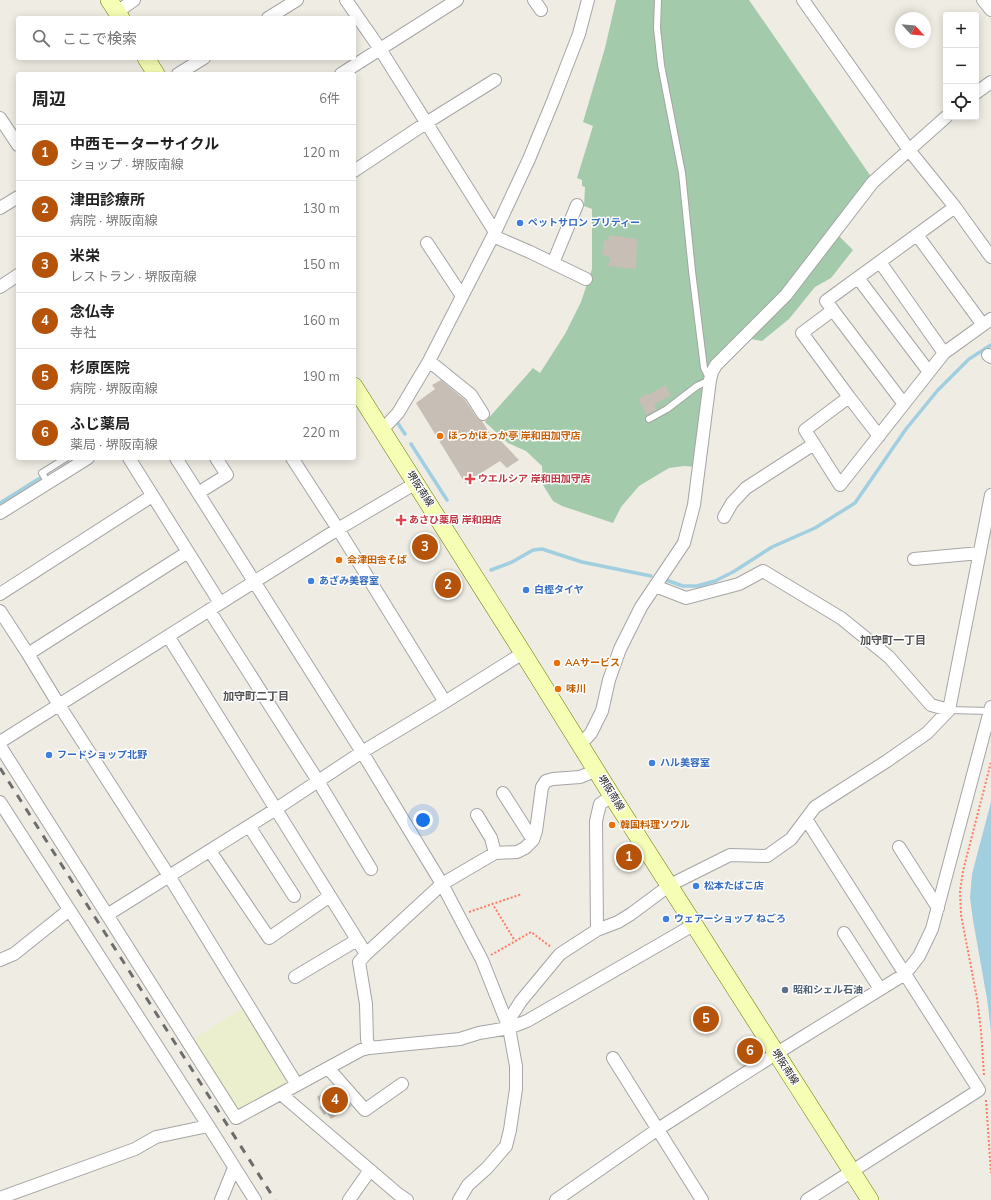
<!DOCTYPE html>
<html lang="ja">
<head>
<meta charset="utf-8">
<style>
	:root { --surface:#fff; --page:#f2f2f2; --text:#222; --muted:#767676; --line:#e0e0e0; --accent:#b45309 }
	body { margin:0; font-family:"Nunito Sans","Noto Sans JP",sans-serif; background:var(--page); color:var(--text) }
	.controls { position:absolute; right:12px; top:12px; display:grid; overflow:hidden; border-radius:4px; box-shadow:0 2px 10px #0003 }
	.controls button { width:36px; height:36px; display:grid; place-items:center; padding:0; border:0; border-bottom:1px solid var(--line); background:var(--surface); color:var(--text); font:20px sans-serif }
	.compass { position:absolute; left:895px; top:12px; width:36px; height:36px; border-radius:50%; background:var(--surface); box-shadow:0 2px 10px #0003; rotate:116deg }
	.you { position:absolute; left:423px; top:820px; width:14px; height:14px; margin:-10px; border:3px solid #fff; border-radius:50%; background:#1a73e8; box-shadow:0 0 0 6px #1a73e833 }
	.badge { display:grid; place-items:center; width:26px; height:26px; border-radius:50%; background:var(--accent); color:#fff; font-size:13px; font-weight:700 }
	.pin { position:absolute; translate:-50% -50%; border:2px solid #fff; box-shadow:0 1px 4px #0006 }
	.list { margin:0; padding:0; list-style:none }
	h2 { display:flex; justify-content:space-between; align-items:center; height:52px; margin:0; padding:0 16px; font-size:17px }
	h2 small { font-size:13px; font-weight:400; color:var(--muted) }
	.list li { display:grid; grid-template-columns:26px 1fr auto; gap:12px; align-items:center; box-sizing:border-box; height:56px; padding:0 16px; border-top:1px solid var(--line) }
	.list b { display:block; font-size:15px; white-space:nowrap }
	.list p { margin:0; font-size:13px; white-space:nowrap; color:var(--muted) }
	.list em { font-size:13px; font-style:normal; color:var(--muted) }
	.icon { flex:none; width:22px; height:22px; fill:none; stroke:currentColor; stroke-width:2; stroke-linecap:round; stroke-linejoin:round }
	.map { position:relative; flex:none; width:991px; height:1200px; overflow:hidden }
	.search { position:absolute; background:var(--surface); box-shadow:0 2px 10px #0003; left:16px; top:16px; width:340px; height:44px; display:flex; align-items:center; gap:10px; box-sizing:border-box; padding:0 14px; border-radius:4px; color:var(--muted); font-size:15px }
	.panel { position:absolute; background:var(--surface); box-shadow:0 2px 10px #0003; left:16px; top:72px; width:340px; height:388px; border-radius:4px }
	.map>svg:first-child { display:block }
	.farmland { fill:#ebefcd }
	.cemetery { fill:#a3caaa }
	.water { fill:#a1cfe0 }
	.lines { fill:none; stroke-linecap:round; stroke-linejoin:round }
	.stream { stroke:#a1cfe0; stroke-width:3.5 }
	.building { fill:#c7beb6 }
	.lane-casing { stroke:#a5a5a5; stroke-width:8 }
	.street-casing { stroke:#a5a5a5; stroke-width:14 }
	.secondary-casing { stroke:#687a00; stroke-width:18 }
	.path { stroke:#ff7b65; stroke-width:2; stroke-dasharray:2 2; stroke-linecap:butt }
	.lane { stroke:#fff; stroke-width:6 }
	.street { stroke:#fff; stroke-width:12 }
	.secondary { stroke:#f6fdb4; stroke-width:17 }
	.rail { stroke:#6c6c6c; stroke-width:3; stroke-dasharray:8 8; stroke-linecap:butt }
	.shop-dot { fill:#3f7fe0; stroke:#fff; stroke-width:1.5 }
	.food-dot { fill:#e8710a; stroke:#fff; stroke-width:1.5 }
	.health-dot { fill:#e0444e; stroke:#fff; stroke-width:1.5 }
	.service-dot { fill:#5c6f8a; stroke:#fff; stroke-width:1.5 }
	.labels { text-anchor:middle; dominant-baseline:central; stroke-width:3; stroke-linejoin:round; paint-order:stroke }
	.shop-label { font-size:10px; font-weight:bold; fill:#366cbe; stroke:#fff; text-anchor:start }
	.food-label { font-size:10px; font-weight:bold; fill:#c56008; stroke:#fff; text-anchor:start }
	.health-label { font-size:10px; font-weight:bold; fill:#be3a42; stroke:#fff; text-anchor:start }
	.street-label { font-size:10px; fill:#1e1e1e; stroke:#fff }
	.service-label { font-size:10px; font-weight:bold; fill:#4e5e75; stroke:#fff; text-anchor:start }
	.neighbourhood-label { font-size:11px; font-weight:bold; fill:#515151; stroke:#fff }
</style>
</head>
<body>
<div class="map">
<svg width="991" height="1200" viewBox="0 0 991 1200">
	<rect width="100%" height="100%" fill="#efece3"/>
	<path class="farmland" d="M 244,1008 L 291,1083 L 238,1113 L 191,1040 Z"/>
	<path class="cemetery" d="M 616,0 L 749,0 L 872,178 L 839,236 L 853,250 L 831,278 L 815,287 L 789,319 L 762,341 L 751,339 L 742,333 L 710,367 L 703,379 L 696,467 L 684,466 L 669,468 L 639,486 L 621,507 L 613,523 L 562,506 L 553,501 L 543,485 L 542,466 L 526,451 L 508,443 L 485,422 L 533,368 L 540,373 L 565,334 L 581,302 L 592,269 L 592,209 L 584,206 L 585,187 L 582,186 L 582,180 L 577,178 L 593,126 L 583,122 L 605,48 Z"/>
	<path class="water" d="M 991,802 L 991,1031 L 987,999 L 973,920 L 970,898 L 972,874 Z"/>
	<g class="lines">
		<path class="stream" d="M 397,422 L 405,434
			M 411,444 L 447,500
			M 0,503 L 40,478
			M 491,570 L 512,562 L 533,550 L 542,549 L 582,562 L 651,576
			M 663,579 L 683,586 L 697,586 L 715,581 L 733,572 L 772,547 L 815,528 L 855,503 L 906,429 L 938,390 L 969,359 L 991,345"/>
	</g>
	<path class="building" d="M 609,235 L 637,239 L 636,269 L 608,266 L 610,258 L 602,254 L 604,240 L 608,241 Z
		M 441,380 L 465,400 L 477,418 L 482,421 L 494,440 L 499,439 L 519,460 L 507,468 L 500,461 L 465,483 L 416,403 L 435,389 L 432,385 Z
		M 665,385 L 671,395 L 654,405 L 657,409 L 647,415 L 638,399 L 647,393 L 648,395 Z
		M 334,1086 L 351,1106 L 331,1119 L 327,1113 L 324,1115 L 319,1107 L 322,1105 L 317,1097 Z"/>
	<g class="lines">
		<g class="lane-casing">
			<path id="lane" d="M 649,419 L 667,409 L 697,386 L 710,380 L 704,368 L 692,271 L 682,173 L 661,65 L 657,28 L 658,0
				M 48,483 L 42,473 L 66,458
				M 949,710 L 990,711"/>
		</g>
		<g class="street-casing">
			<path id="street" d="M 346,0 L 380,49 L 495,232
				M 534,0 L 541,10
				M 803,0 L 909,150 L 955,207 L 991,257
				M 983,0 L 991,10
				M 117,12 L 134,0
				M 268,18 L 297,0
				M 178,74 L 204,58
				M 341,74 L 457,0
				M 976,93 L 991,82
				M 0,118 L 18,145
				M 354,171 L 426,123 L 495,80
				M 0,208 L 18,197
				M 917,235 L 983,325
				M 493,236 L 530,252 L 586,279
				M 427,243 L 462,296
				M 880,262 L 944,353
				M 553,263 L 577,205
				M 858,278 L 929,372
				M 0,287 L 18,275
				M 833,310 L 802,333 L 849,397 L 879,436
				M 988,355 L 991,357
				M 429,361 L 471,395 L 483,414
				M 849,397 L 805,430 L 840,485 L 944,353 L 991,319
				M 904,404 L 826,301 L 955,207
				M 382,430 L 398,413 L 429,361 L 495,232 L 529,159 L 553,101 L 579,34 L 588,0
				M 129,458 L 220,603
				M 176,458 L 362,752 L 442,884 L 482,960 L 509,1028 L 516,1066 L 516,1089 L 510,1130 L 506,1146 L 487,1168 L 468,1185 L 459,1200
				M 292,458 L 338,529 L 445,702
				M 198,493 L 227,475 L 216,458
				M 0,513 L 88,458
				M 724,517 L 732,503 L 746,488 L 814,444
				M 914,559 L 980,553
				M 655,586 L 686,598 L 739,584 L 763,571 L 841,618 L 889,657 L 931,705 L 949,710
				M 0,594 L 152,496
				M 209,610 L 318,781 L 371,869
				M 0,611 L 28,654 L 59,705 L 169,876 L 297,1085
				M 168,636 L 366,954
				M 28,654 L 188,552
				M 0,742 L 338,529 L 416,483
				M 581,744 L 591,733 L 602,711 L 609,680 L 620,649 L 641,607 L 684,543 L 694,505 L 710,380 L 712,372 L 716,365 L 786,295 L 873,182 L 946,117
				M 0,746 L 236,1118 L 361,1050 L 369,1048 L 460,1039 L 479,1033 L 509,1028 L 527,1021 L 695,924
				M 503,793 L 533,840
				M 0,802 L 211,1130 L 255,1200
				M 477,815 L 491,838 L 495,853
				M 806,819 L 979,1090 L 807,1200
				M 249,826 L 294,896
				M 899,847 L 938,908
				M 210,851 L 269,938 L 330,896
				M 107,915 L 276,809 L 362,752 L 445,702 L 523,653
				M 597,930 L 596,821 L 600,804 L 612,796
				M 844,933 L 880,989
				M 0,960 L 14,954 L 69,910
				M 295,977 L 357,940
				M 507,1023 L 521,1001 L 560,954 L 597,930 L 618,922 L 631,914 L 670,885 L 730,855 L 767,856 L 791,839 L 815,807 L 887,761 L 927,733 L 949,710 L 991,495
				M 369,1048 L 367,1039 L 366,1004 L 359,962 L 366,954 L 442,884 L 495,853 L 517,852 L 525,848 L 533,840 L 536,831 L 542,787 L 546,781 L 553,779 L 580,777 L 597,770
				M 613,1058 L 702,1200
				M 328,1068 L 365,1110 L 402,1084
				M 281,1094 L 398,1194 L 407,1200
				M 0,1198 L 135,1149 L 156,1137 L 208,1126
				M 221,1200 L 234,1168
				M 349,1200 L 370,1170
				M 556,1200 L 658,1129 L 777,1053 L 905,974 L 919,956 L 932,929 L 991,707"/>
		</g>
		<g class="secondary-casing">
			<path id="secondary" d="M 109,0 L 121,18
				M 146,58 L 156,74
				M 354,386 L 523,653 L 612,796 L 870,1200"/>
		</g>
		<path class="path" d="M 492,903 L 515,941
			M 469,912 L 522,894
			M 491,955 L 531,932 L 551,947
			M 984,1075 L 981,1031 L 977,998 L 961,915 L 960,891 L 963,871 L 991,762
			M 986,1100 L 991,1173"/>
		<use href="#lane" class="lane"/>
		<use href="#street" class="street"/>
		<use href="#secondary" class="secondary"/>
		<path class="rail" d="M 0,768 L 275,1200"/>
	</g>
	<g class="shop-dot">
		<circle cx="520" cy="223" r="4"/>
		<circle cx="311" cy="581" r="4"/>
		<circle cx="526" cy="590" r="4"/>
		<circle cx="49" cy="755" r="4"/>
		<circle cx="652" cy="763" r="4"/>
		<circle cx="696" cy="886" r="4"/>
		<circle cx="666" cy="919" r="4"/>
	</g>
	<g class="food-dot">
		<circle cx="440" cy="436" r="4"/>
		<circle cx="339" cy="560" r="4"/>
		<circle cx="557" cy="663" r="4"/>
		<circle cx="558" cy="689" r="4"/>
		<circle cx="612" cy="825" r="4"/>
	</g>
	<g class="health-dot">
		<path d="M468 473h4v4h4v4h-4v4h-4v-4h-4v-4h4z"/>
		<path d="M399 514h4v4h4v4h-4v4h-4v-4h-4v-4h4z"/>
	</g>
	<circle class="service-dot" cx="785" cy="990" r="4"/>
	<g class="labels">
		<g class="shop-label">
			<text x="528" y="223">ペットサロン プリティー</text>
			<text x="319" y="581">あざみ美容室</text>
			<text x="534" y="590">白樫タイヤ</text>
			<text x="57" y="755">フードショップ北野</text>
			<text x="660" y="763">ハル美容室</text>
			<text x="704" y="886">松本たばこ店</text>
			<text x="674" y="919">ウェアーショップ ねごろ</text>
		</g>
		<g class="food-label">
			<text x="448" y="436">ほっかほっか亭 岸和田加守店</text>
			<text x="347" y="560">会津田舎そば</text>
			<text x="565" y="663">AAサービス</text>
			<text x="566" y="689">味川</text>
			<text x="620" y="825">韓国料理ソウル</text>
		</g>
		<g class="health-label">
			<text x="478" y="479">ウエルシア 岸和田加守店</text>
			<text x="409" y="520">あさひ薬局 岸和田店</text>
		</g>
		<g class="street-label">
			<text transform="translate(420 489) rotate(57)">堺阪南線</text>
			<text transform="translate(611 793) rotate(58)">堺阪南線</text>
			<text transform="translate(785 1067) rotate(57)">堺阪南線</text>
		</g>
		<g class="service-label">
			<text x="793" y="990">昭和シェル石油</text>
		</g>
		<g class="neighbourhood-label">
			<text x="893" y="640">加守町一丁目</text>
			<text x="256" y="696">加守町二丁目</text>
		</g>
	</g>
</svg>
<div class="controls">
<button>+</button>
<button>−</button>
<button><svg class="icon" aria-label="locate" viewBox="0 0 24 24"><circle cx="12" cy="12" r="6"/><path d="M12 2v4M12 18v4M2 12h4M18 12h4"/></svg></button>
</div>
<svg class="compass" viewBox="-18 -18 36 36"><path d="M0-13l5 13h-10z" fill="#e53935"/><path d="M0 13l5-13h-10z" fill="#767676"/></svg>
<div class="you"></div>
<div class="pin badge" style="left:629px;top:857px">1</div>
<div class="pin badge" style="left:448px;top:585px">2</div>
<div class="pin badge" style="left:425px;top:547px">3</div>
<div class="pin badge" style="left:335px;top:1100px">4</div>
<div class="pin badge" style="left:706px;top:1019px">5</div>
<div class="pin badge" style="left:750px;top:1051px">6</div>
<div class="search"><svg class="icon" aria-label="search" viewBox="0 0 24 24"><circle cx="10" cy="10" r="6"/><path d="M15 15l6 6"/></svg>ここで検索</div>
<section class="panel">
<h2>周辺<small>6件</small></h2>
<ul class="list">
<li><span class="badge">1</span><div><b>中西モーターサイクル</b><p>ショップ · 堺阪南線</p></div><em>120 m</em></li>
<li><span class="badge">2</span><div><b>津田診療所</b><p>病院 · 堺阪南線</p></div><em>130 m</em></li>
<li><span class="badge">3</span><div><b>米栄</b><p>レストラン · 堺阪南線</p></div><em>150 m</em></li>
<li><span class="badge">4</span><div><b>念仏寺</b><p>寺社</p></div><em>160 m</em></li>
<li><span class="badge">5</span><div><b>杉原医院</b><p>病院 · 堺阪南線</p></div><em>190 m</em></li>
<li><span class="badge">6</span><div><b>ふじ薬局</b><p>薬局 · 堺阪南線</p></div><em>220 m</em></li>
</ul>
</section>
</div>
</body>
</html>
